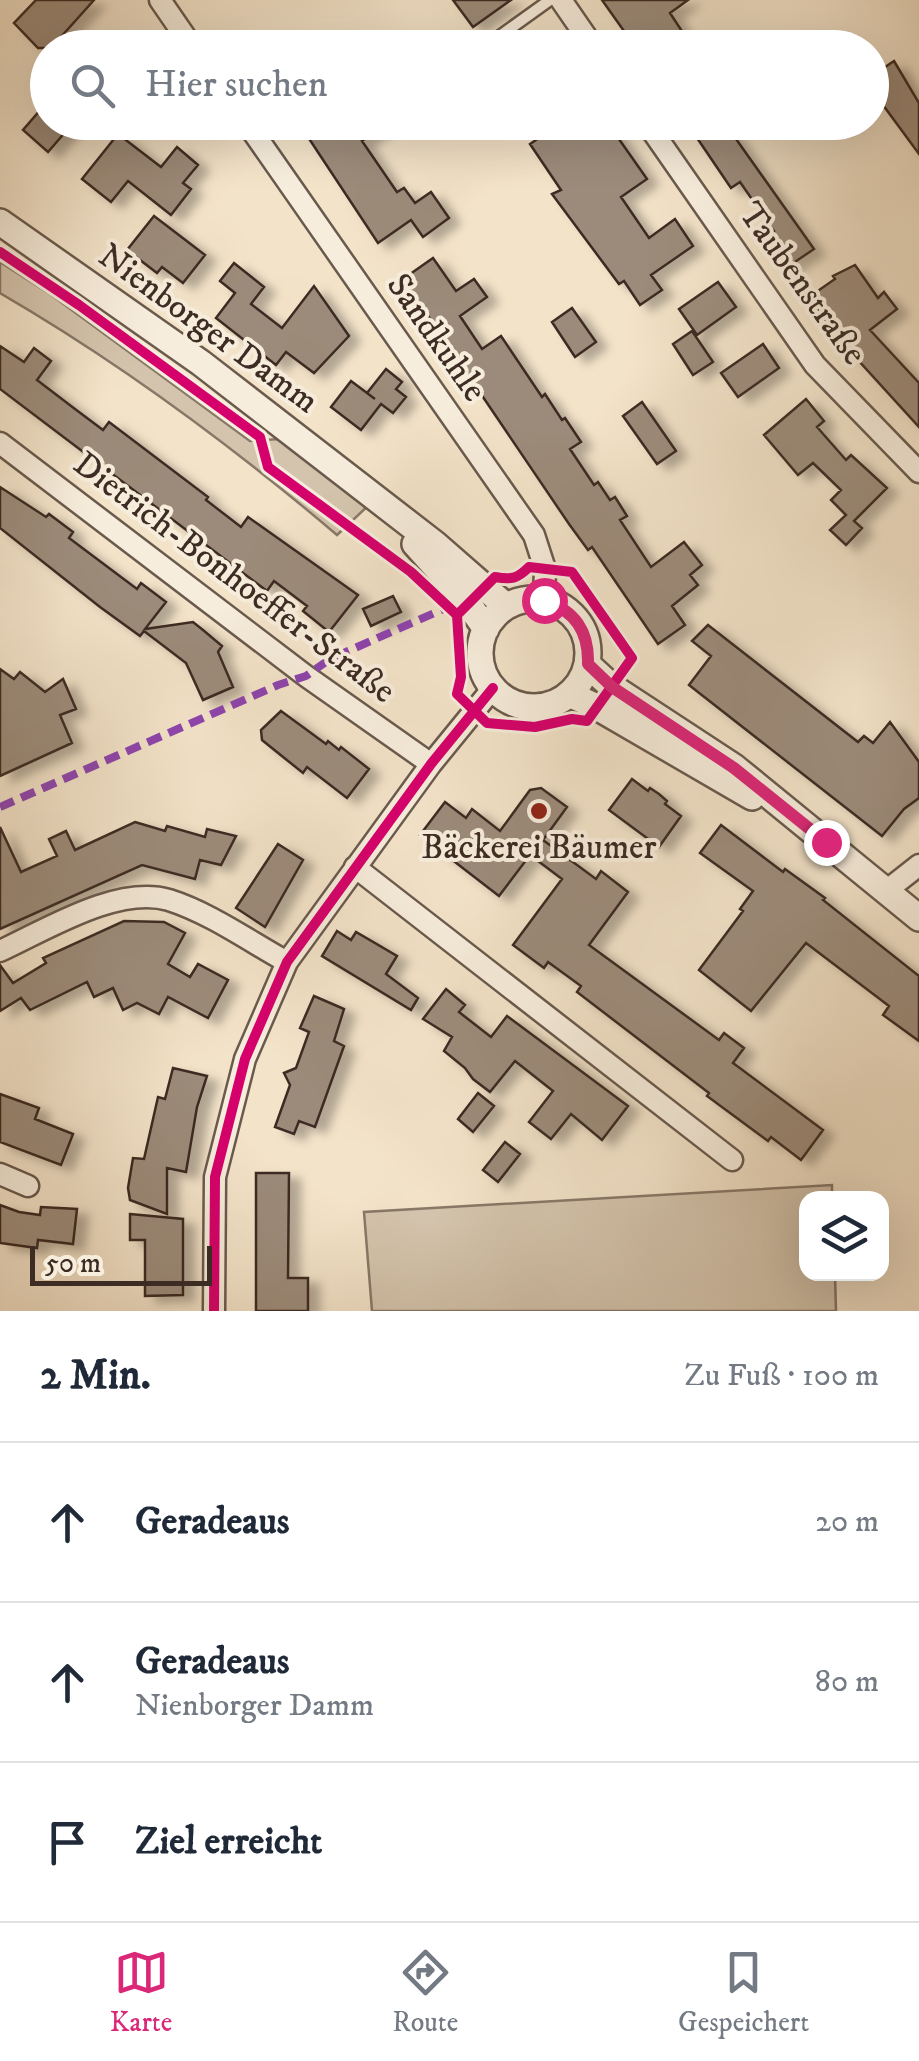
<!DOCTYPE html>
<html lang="de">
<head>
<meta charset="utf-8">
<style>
	:root { --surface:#fff; --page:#f6f6f7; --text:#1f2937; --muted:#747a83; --line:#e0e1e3; --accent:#db2777 }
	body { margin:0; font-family:"IM FELL DW Pica",serif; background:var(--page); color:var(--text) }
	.controls { position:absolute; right:30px; bottom:30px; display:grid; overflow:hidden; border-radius:20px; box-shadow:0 10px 40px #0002 }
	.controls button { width:90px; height:90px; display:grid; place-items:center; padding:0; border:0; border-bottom:2px solid var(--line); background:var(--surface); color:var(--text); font:50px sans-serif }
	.scale { position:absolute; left:30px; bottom:25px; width:182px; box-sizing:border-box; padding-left:10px; border:5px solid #3d2c24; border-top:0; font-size:28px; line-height:35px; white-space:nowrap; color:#3d2c24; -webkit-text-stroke:8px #f7eddc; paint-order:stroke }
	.stop { position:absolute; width:30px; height:30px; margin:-22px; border:8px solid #db2777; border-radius:50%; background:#fff }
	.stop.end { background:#db2777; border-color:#fff; box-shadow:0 2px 10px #0008 }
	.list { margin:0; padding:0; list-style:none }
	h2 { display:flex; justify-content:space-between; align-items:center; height:130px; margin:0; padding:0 40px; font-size:42px }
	h2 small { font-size:32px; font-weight:400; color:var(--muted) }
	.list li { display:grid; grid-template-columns:65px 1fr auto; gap:30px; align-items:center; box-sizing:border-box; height:160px; padding:0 40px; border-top:2px solid var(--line) }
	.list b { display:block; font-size:38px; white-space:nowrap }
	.list p { margin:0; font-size:32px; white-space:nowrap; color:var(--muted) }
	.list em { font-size:32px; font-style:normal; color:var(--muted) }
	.icon { flex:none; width:55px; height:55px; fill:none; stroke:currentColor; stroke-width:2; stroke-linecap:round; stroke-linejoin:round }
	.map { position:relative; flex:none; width:919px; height:1311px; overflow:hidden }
	.search { position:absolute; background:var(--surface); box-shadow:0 10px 40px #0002; left:30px; right:30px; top:30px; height:110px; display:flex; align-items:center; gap:25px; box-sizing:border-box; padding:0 35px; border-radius:55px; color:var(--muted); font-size:38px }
	.sheet { height:610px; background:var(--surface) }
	nav { display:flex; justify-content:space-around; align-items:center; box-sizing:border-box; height:140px; border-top:2px solid var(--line); background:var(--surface); font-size:28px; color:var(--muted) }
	nav a { display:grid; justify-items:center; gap:5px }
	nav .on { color:var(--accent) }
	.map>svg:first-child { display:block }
	.green { fill:#d4c4ad; stroke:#887868; stroke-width:2.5 }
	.building { fill:#9c8b7a; stroke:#3d2c24; stroke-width:2.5; filter:url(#shadow) }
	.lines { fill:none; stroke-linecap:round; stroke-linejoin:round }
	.service-casing { stroke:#6a5a4d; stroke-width:15 }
	.minor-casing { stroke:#6a5a4d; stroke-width:25 }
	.tertiary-casing { stroke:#6a5a4d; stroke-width:30 }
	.service { stroke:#f7eddc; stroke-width:10 }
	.minor { stroke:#f7eddc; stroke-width:20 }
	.tertiary { stroke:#f7eddc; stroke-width:25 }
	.quiet { stroke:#8e44ad; stroke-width:8; stroke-dasharray:15 8; stroke-linecap:butt }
	.cycleway-casing { stroke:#f7eddc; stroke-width:16 }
	.cycleway { stroke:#d6006c; stroke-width:10 }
	.route { stroke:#db2777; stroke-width:12 }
	.poi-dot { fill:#8f2418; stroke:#f7eddc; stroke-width:4 }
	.labels { text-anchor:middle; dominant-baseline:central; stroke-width:8; stroke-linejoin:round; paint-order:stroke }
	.street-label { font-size:35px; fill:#3d2c24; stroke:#f7eddc }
	.poi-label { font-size:35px; fill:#3d2c24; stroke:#f7eddc }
</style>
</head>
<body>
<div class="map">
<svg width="919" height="1311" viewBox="0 0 919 1311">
	<defs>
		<filter id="shadow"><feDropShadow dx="11" dy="6" stdDeviation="5" flood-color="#0004"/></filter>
	</defs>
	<rect width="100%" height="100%" fill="#f3e3c9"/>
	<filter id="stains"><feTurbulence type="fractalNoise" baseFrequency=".002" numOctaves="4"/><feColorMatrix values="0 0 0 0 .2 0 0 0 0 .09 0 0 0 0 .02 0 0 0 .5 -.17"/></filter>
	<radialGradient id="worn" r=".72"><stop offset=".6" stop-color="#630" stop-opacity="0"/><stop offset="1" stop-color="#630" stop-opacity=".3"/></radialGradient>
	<path class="green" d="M 0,262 L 50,294 L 250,441 L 279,439 L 371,503 L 337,535 C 230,444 122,364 0,293 Z
		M 832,1185 L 832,1198 L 806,1198 L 806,1274 L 835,1274 L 836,1311 L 372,1311 L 364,1212 Z"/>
	<path class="building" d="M 36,0 L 94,0 L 51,48 L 38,48 L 14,23 Z
		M 453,0 L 511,0 L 473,27 Z
		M 602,0 L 688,0 L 670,13 L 693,48 L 636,48 Z
		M 894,61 L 919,103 L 919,154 L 872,90 L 872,76 Z
		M 48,101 L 48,122 L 74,122 L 48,152 L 23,130 Z
		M 298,122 L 388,122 L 362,141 L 397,192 L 404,188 L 415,203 L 431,192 L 449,218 L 423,237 L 411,220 L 378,243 Z
		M 572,122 L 607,122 L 647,179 L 621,197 L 649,238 L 675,219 L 693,246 L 651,275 L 662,290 L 640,305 L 624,281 L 619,284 L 552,194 L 561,190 L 530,144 L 558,125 L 561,130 Z
		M 707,122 L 724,122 L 814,249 L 789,266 L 769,235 L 774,231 L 740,182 L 731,188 L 693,132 Z
		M 118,134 L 161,167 L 177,147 L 198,165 L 183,183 L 191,189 L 171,215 L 128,181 L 111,202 L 82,179 Z
		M 154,216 L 205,255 L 183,283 L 162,267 L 157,273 L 127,250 Z
		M 433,258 L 456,291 L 474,279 L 487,297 L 460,316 L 482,349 L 501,336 L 542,397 L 545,394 L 562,420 L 565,418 L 581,442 L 570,449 L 594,485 L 598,482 L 610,500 L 615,497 L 627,516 L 620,520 L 651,567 L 684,542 L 702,565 L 690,575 L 698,585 L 672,606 L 685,625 L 658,644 L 592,547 L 588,550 L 569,524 L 403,279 Z
		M 234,263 L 264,287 L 251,304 L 282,328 L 314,286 L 349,336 L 314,373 L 286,352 L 276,365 L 216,318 L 235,293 L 220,281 Z
		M 855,265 L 878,298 L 884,292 L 897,309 L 870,330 L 919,383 L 919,427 L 837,337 L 809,297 L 835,279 L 833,276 Z
		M 718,282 L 736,307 L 697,335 L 679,309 Z
		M 572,308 L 596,342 L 575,357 L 552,322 Z
		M 692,331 L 713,362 L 693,375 L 673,344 Z
		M 763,344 L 779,368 L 738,397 L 721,373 Z
		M 0,346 L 24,362 L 34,348 L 51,361 L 37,380 L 75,409 L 103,430 L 109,422 L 208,497 L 206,500 L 241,527 L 248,517 L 358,595 L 329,632 L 303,611 L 307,606 L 274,581 L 267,591 L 0,389 Z
		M 386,369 L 402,382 L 396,389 L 406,397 L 393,413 L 381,404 L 361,430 L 331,407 L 351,381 L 375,399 L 367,393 Z
		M 806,399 L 824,421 L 817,427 L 846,460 L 851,455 L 887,488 L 854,521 L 862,528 L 846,545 L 830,530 L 846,515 L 831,500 L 841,490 L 813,463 L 798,475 L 764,435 Z
		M 642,402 L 676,451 L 657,464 L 623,416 Z
		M 0,487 L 46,517 L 49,514 L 73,532 L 69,538 L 137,589 L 141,583 L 166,602 L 145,629 L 193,622 L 203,630 L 222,646 L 218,652 L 233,687 L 203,700 L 186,663 L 144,631 L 140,636 L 100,607 L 0,528 Z
		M 393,596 L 401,612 L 371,626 L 363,609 Z
		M 708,625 L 858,742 L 864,736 L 873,743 L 890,722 L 919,762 L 919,798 L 904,809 L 882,836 L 689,685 L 711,656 L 692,641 Z
		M 0,669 L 14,679 L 20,672 L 45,692 L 63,679 L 76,709 L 60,715 L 72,743 L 0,776 Z
		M 281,711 L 326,744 L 328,741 L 339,750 L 341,747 L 369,769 L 347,798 L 307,767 L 303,773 L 262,740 L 261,730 Z
		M 632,779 L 648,791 L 650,788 L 659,794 L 667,801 L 665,804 L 681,816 L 659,847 L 609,810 Z
		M 541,788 L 567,807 L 543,840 L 596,879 L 601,871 L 628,892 L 589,945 L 719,1040 L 724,1033 L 744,1048 L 733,1063 L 823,1130 L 801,1160 L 771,1137 L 768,1141 L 707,1096 L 709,1093 L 577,992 L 581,986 L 548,962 L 544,968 L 513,945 L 562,879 L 530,855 L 499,896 L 420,835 L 445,802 L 466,818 L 472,809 L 500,831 L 530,790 Z
		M 135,822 L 165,831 L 167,826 L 205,837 L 207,829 L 236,836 L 221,865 L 200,860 L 195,879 L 142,865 L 0,929 L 0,827 L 21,872 L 57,856 L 49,839 L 66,831 L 75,850 Z
		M 721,825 L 783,872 L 785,869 L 825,898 L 823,900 L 919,976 L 919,1041 L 883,1015 L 889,1006 L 806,943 L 751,1011 L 699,970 L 743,911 L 740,909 L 753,891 L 700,853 Z
		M 278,844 L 303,860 L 265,927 L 236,908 Z
		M 124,921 L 164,922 L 185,933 L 168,964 L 190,977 L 198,964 L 228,980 L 208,1018 L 168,997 L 159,1014 L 137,1003 L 123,1010 L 113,988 L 94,997 L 87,982 L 30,1010 L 21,998 L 0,1011 L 0,965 L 13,983 L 46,963 L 43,958 Z
		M 337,931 L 351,940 L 356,932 L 397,956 L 386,974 L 418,998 L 411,1010 L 322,956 Z
		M 446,989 L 465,1005 L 459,1012 L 491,1037 L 507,1016 L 628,1106 L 602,1140 L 571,1114 L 551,1139 L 529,1122 L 553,1091 L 515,1061 L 490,1092 L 473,1079 L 465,1068 L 444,1051 L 452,1037 L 423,1019 Z
		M 314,996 L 344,1009 L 334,1041 L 344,1046 L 315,1127 L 299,1121 L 294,1134 L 275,1127 L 290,1085 L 284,1073 L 296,1068 L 309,1032 L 300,1028 Z
		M 173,1068 L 207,1076 L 197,1107 L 186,1172 L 167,1168 L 167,1214 L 130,1200 L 128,1188 L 133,1158 L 144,1159 L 158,1097 L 165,1099 Z
		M 478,1093 L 494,1106 L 473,1132 L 458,1119 Z
		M 0,1094 L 39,1108 L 35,1119 L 73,1134 L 61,1165 L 0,1142 Z
		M 505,1142 L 520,1154 L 498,1182 L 483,1170 Z
		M 256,1173 L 289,1173 L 288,1278 L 308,1278 L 308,1311 L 256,1311 Z
		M 0,1205 L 19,1212 L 40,1215 L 41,1207 L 77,1209 L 73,1244 L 38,1240 L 37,1248 L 0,1243 Z
		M 130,1214 L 183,1219 L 183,1295 L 145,1296 L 145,1240 L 130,1240 Z"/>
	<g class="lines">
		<g class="service-casing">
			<path id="service" d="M 483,48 L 550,0"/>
		</g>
		<g class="minor-casing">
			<path id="minor" d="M 160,0 L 193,48
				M 561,0 L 594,48
				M 246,122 L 534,535 L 545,569 L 544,600
				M 646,122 L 815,365 L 919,472
				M 0,443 L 306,676 L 431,764
				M 355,867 L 732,1160
				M 886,891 L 919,865
				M 0,951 C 46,930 117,885 169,900 C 210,913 249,941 287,962
				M 0,1174 L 28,1186
				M 214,1311 L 215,1177 L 245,1059 L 287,962 L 431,764 L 493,688"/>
		</g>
		<g class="tertiary-casing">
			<path id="tertiary" d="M 0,222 L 201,363 L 435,544 L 506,606
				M 415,544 L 467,602 L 486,629
				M480 653a54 54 0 1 1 108 0a54 54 0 1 1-108 0Z
				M 587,664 L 612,687 L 734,767 L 919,918
				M 569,694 L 597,707 L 752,797"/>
		</g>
		<use href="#service" class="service"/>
		<use href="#minor" class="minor"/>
		<use href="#tertiary" class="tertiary"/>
		<path class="quiet" d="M 0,807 L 278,685 L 306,676 L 330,659 L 448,607"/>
		<g class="cycleway-casing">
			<path id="cycleway" d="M 0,252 L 79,305 L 260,437 L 268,467 L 411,572 L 457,615 L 461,677 L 457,694 L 487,723 L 535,727 L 572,719 L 587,721 L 632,658 L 572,572 L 529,567 C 517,579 511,580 495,577 L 457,615
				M 214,1311 L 215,1177 L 245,1059 L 287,962 L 431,764 L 493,688"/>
		</g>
		<use href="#cycleway" class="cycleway"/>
	</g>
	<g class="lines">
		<path class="route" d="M 544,600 C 575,611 589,631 588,664 L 612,687 L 734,768 L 826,842"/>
	</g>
	<circle class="poi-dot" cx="539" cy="811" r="10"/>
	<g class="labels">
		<g class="street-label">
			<text transform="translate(802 284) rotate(54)">Taubenstraße</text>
			<text transform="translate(208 329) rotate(36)">Nienborger Damm</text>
			<text transform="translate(436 338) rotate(55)">Sandkuhle</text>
			<text transform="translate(234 578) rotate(37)">Dietrich-Bonhoeffer-Straße</text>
		</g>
		<g class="poi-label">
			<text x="539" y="848">Bäckerei Bäumer</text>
		</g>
	</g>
	<rect width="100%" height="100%" filter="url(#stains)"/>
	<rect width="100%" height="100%" fill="url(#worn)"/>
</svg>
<div class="controls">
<button><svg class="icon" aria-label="layers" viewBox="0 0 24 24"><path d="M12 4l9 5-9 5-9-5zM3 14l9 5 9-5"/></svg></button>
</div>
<div class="scale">50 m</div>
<div class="stop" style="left:544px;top:600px"></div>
<div class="stop end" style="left:826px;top:842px"></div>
<div class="search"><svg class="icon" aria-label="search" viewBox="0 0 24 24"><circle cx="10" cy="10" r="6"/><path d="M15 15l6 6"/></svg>Hier suchen</div>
</div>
<section class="sheet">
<h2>2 Min.<small>Zu Fuß · 100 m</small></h2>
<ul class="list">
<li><svg class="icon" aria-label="ahead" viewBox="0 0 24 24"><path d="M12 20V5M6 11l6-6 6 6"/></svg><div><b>Geradeaus</b></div><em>20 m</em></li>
<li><svg class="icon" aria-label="ahead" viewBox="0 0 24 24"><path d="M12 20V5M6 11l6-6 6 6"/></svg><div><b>Geradeaus</b><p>Nienborger Damm</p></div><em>80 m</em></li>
<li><svg class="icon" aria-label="arrive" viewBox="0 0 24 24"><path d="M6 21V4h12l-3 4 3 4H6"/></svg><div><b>Ziel erreicht</b></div></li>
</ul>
</section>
<nav>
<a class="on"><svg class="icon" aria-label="map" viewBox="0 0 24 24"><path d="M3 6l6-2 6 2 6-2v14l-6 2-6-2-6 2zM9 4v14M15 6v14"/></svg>Karte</a>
<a><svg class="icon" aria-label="directions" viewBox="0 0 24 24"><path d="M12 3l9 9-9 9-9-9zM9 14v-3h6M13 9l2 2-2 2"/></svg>Route</a>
<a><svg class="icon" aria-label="saved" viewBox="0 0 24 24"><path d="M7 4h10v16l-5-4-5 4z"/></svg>Gespeichert</a>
</nav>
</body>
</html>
